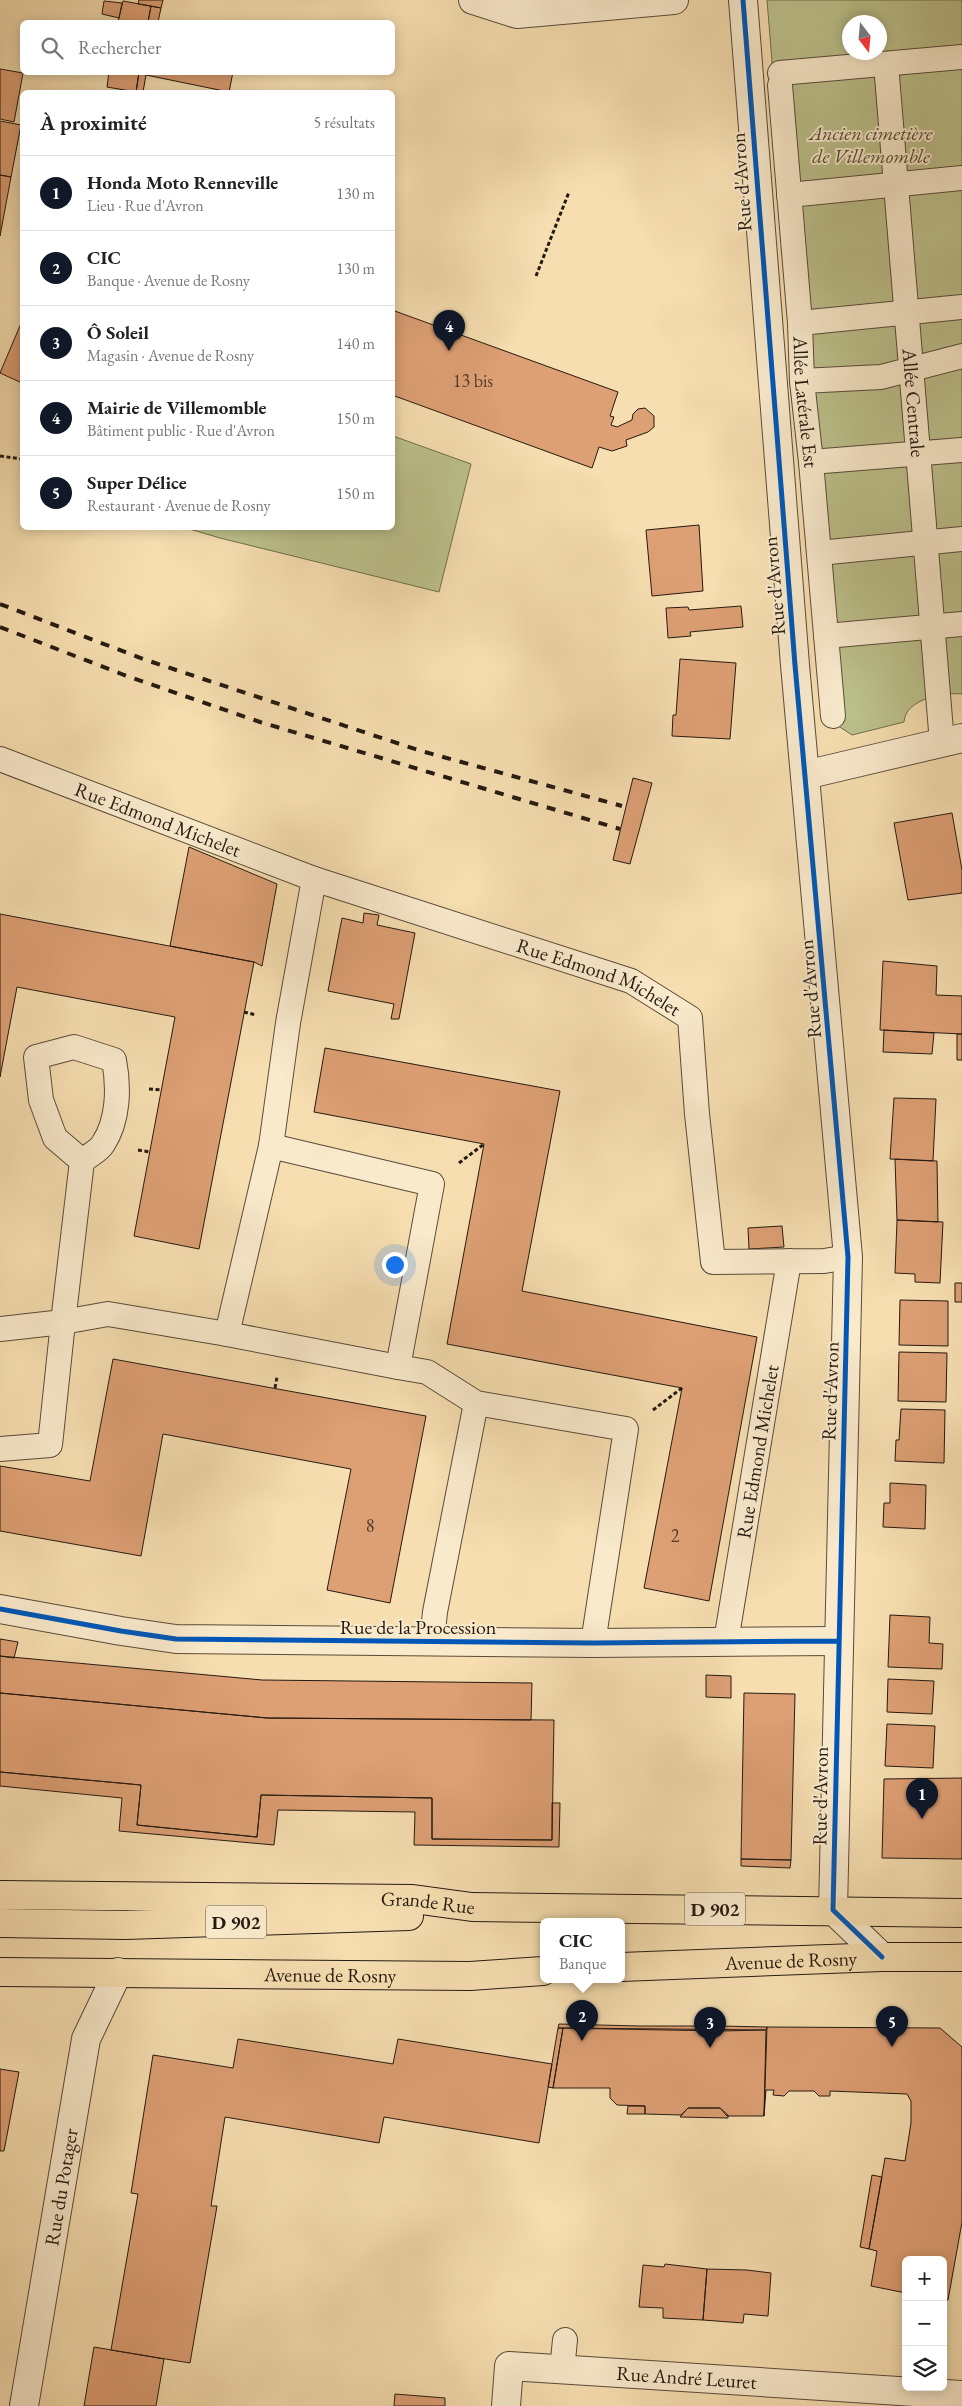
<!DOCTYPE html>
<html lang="fr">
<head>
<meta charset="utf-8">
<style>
	:root { --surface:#fff; --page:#f6f6f6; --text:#222; --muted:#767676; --line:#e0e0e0; --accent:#111827 }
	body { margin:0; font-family:"EB Garamond",serif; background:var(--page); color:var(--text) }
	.controls { position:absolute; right:15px; bottom:15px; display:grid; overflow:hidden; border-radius:8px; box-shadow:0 2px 12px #0003 }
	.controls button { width:45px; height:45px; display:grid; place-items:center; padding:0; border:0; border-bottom:1px solid var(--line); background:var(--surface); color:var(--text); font:25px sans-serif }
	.compass { position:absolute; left:842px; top:15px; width:45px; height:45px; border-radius:50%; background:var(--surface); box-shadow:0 2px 12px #0003; rotate:164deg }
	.you { position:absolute; left:394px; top:1264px; width:18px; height:18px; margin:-12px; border:4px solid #fff; border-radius:50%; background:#1a73e8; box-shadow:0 0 0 8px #1a73e833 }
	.badge { display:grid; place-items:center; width:32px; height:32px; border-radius:50%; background:var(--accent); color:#fff; font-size:16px; font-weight:700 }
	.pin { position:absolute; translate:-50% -41px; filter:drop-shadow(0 1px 2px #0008) }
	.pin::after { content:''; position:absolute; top:26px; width:18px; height:15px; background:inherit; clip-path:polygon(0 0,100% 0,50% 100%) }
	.popup { position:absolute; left:540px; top:1918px; width:85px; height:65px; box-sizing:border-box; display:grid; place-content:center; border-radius:8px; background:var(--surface); filter:drop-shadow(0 1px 4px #0005); font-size:16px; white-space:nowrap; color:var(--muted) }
	.popup b { font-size:19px; color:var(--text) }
	.popup::after { content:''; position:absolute; left:50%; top:100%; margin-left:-10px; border:10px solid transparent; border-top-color:var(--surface) }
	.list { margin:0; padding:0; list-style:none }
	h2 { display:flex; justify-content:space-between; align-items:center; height:65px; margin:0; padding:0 20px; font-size:21px }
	h2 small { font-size:16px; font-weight:400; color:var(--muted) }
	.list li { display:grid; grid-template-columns:32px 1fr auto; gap:15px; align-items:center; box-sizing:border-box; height:75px; padding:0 20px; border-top:1px solid var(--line) }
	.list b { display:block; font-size:19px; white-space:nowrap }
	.list p { margin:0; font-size:16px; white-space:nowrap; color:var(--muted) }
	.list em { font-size:16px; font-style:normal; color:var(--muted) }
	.icon { flex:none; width:28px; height:28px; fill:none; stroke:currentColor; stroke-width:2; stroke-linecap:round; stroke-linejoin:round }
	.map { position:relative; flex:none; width:962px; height:2406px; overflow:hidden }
	.search { position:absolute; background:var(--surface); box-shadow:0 2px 12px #0003; left:20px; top:20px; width:375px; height:55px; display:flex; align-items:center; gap:12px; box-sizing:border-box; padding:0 18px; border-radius:8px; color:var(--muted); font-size:19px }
	.panel { position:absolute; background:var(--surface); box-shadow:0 2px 12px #0003; left:20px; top:90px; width:375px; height:440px; border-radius:8px }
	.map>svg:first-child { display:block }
	.green { fill:#bcc18c; stroke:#706e4e; fill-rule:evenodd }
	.building { fill:#dd9f74; stroke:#251a11 }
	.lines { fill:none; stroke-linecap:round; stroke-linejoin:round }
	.service-casing { stroke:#594b39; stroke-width:26 }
	.minor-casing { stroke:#594b39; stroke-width:30 }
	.primary-casing { stroke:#251a11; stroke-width:30 }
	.path { stroke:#251a11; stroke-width:3; stroke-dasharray:4 2.5; stroke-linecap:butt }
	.service { stroke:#f9eacc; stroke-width:24 }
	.minor { stroke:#f9eacc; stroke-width:28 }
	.primary { stroke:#f6deb0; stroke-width:28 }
	.rail { stroke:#251a11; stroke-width:4; stroke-dasharray:9 9; stroke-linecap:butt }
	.cycleway-casing { stroke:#f9eacc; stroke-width:8 }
	.cycleway { stroke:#0057b8; stroke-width:5 }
	.labels { text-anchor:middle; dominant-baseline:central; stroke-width:4; stroke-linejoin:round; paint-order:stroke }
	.number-label { font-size:18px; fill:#533b2a }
	.shield { fill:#f9eacc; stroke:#655849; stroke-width:1 }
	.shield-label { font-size:19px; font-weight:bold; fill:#251a11 }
	.park-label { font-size:20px; font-style:italic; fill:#524c36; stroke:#f9eacc }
	.street-label { font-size:20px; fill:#251a11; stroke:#f9eacc }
</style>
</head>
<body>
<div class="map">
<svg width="962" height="2406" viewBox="0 0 962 2406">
	<rect width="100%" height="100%" fill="#f6deb0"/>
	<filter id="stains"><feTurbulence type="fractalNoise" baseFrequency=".004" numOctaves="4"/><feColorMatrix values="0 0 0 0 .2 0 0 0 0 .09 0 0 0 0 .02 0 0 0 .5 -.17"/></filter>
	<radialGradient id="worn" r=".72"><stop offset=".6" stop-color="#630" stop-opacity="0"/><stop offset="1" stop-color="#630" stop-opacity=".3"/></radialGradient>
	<path class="green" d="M 767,0 L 962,0 L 962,694 C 944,692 905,699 904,722 L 852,735 L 829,720 L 797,367 ZM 850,22 L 880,22 L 880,52 L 850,52 Z
		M 393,436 L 471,464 L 439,592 L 220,538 L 186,528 L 392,528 Z"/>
	<path class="building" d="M 139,0 L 163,0 L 161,8 L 138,4 Z
		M 104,1 L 122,3 L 119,18 L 102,14 Z
		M 123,1 L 151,6 L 148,22 L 118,22 Z
		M 151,6 L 161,8 L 158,22 L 148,22 Z
		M 0,69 L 23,73 L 14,122 L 0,119 Z
		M 109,72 L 139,72 L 136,92 L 107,87 Z
		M 147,72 L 233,72 L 229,92 L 146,75 Z
		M 139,73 L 146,75 L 143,92 L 136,92 Z
		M 0,121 L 21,125 L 11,177 L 0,175 Z
		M 0,175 L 11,177 L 0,236 Z
		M 392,310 L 618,392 L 610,416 L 614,417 L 611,425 L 617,427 L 632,420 L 633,414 L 638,409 L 645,408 L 654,416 L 654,427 L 648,432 L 626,440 L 627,446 L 612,451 L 599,447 L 592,468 L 392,395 Z
		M 22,321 L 22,383 L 0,373 Z
		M 699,525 L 703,591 L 652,596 L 646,530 Z
		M 741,606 L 743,627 L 690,632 L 691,636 L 668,638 L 666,608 L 688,607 L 689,610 Z
		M 680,659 L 736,663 L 730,739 L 672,736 L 673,715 L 676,715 Z
		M 633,778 L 652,783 L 630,864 L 613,860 Z
		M 952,813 L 962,870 L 962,893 L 908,900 L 894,823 Z
		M 189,847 L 277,884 L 262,966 L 254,962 L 170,946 Z
		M 364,913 L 379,915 L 377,925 L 415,933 L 399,1019 L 391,1019 L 394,1004 L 328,991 L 342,918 L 363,923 Z
		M 0,914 L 254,962 L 199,1249 L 134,1236 L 175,1017 L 17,987 L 0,1077 Z
		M 883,961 L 937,966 L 936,995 L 962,996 L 962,1034 L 880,1030 Z
		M 884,1030 L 934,1033 L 932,1054 L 883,1052 Z
		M 957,1034 L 962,1034 L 962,1060 L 957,1060 Z
		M 325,1048 L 560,1091 L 522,1291 L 757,1337 L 709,1601 L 644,1588 L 682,1388 L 447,1344 L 484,1144 L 314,1112 Z
		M 894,1098 L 936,1099 L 933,1161 L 890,1159 Z
		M 895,1159 L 937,1161 L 938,1222 L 897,1220 Z
		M 897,1220 L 943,1222 L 940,1283 L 915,1282 L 915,1274 L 895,1273 Z
		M 782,1226 L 784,1247 L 749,1249 L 748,1228 Z
		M 955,1283 L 962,1283 L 962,1302 L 955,1302 Z
		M 900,1300 L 948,1301 L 948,1346 L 899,1345 Z
		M 899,1352 L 947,1353 L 946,1402 L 898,1401 Z
		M 113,1359 L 426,1416 L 390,1603 L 327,1590 L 351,1469 L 163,1434 L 141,1556 L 0,1531 L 0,1466 L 90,1481 Z
		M 901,1409 L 945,1410 L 944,1463 L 895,1461 L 896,1440 L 899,1440 Z
		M 890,1483 L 926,1485 L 925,1529 L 883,1527 L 884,1503 L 890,1503 Z
		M 890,1615 L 930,1617 L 929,1643 L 943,1644 L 942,1669 L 888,1667 Z
		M 0,1639 L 18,1642 L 14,1658 L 0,1656 Z
		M 0,1656 L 262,1680 L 532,1683 L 531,1720 L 267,1718 L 0,1693 Z
		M 706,1675 L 731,1676 L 731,1698 L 706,1697 Z
		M 888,1679 L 934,1681 L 932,1714 L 887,1712 Z
		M 0,1693 L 267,1718 L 554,1720 L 552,1840 L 432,1839 L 432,1798 L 261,1795 L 257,1837 L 137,1825 L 141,1785 L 0,1772 Z
		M 744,1693 L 795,1694 L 791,1860 L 741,1859 Z
		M 887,1724 L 935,1726 L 933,1768 L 885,1766 Z
		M 0,1772 L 141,1785 L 137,1825 L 257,1837 L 261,1795 L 432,1798 L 432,1839 L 552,1840 L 552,1803 L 560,1803 L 559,1847 L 414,1845 L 415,1812 L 278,1810 L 274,1845 L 119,1831 L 122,1798 L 0,1786 Z
		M 962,1778 L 962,1859 L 882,1858 L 884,1779 Z
		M 741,1859 L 791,1860 L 790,1868 L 741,1866 Z
		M 559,2024 L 640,2026 L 721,2026 L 721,2031 L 558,2028 Z
		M 721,2026 L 767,2027 L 766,2030 L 721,2031 Z
		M 767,2027 L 940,2028 L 962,2047 L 962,2222 L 948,2300 L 943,2299 L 943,2260 L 906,2260 L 906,2293 L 871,2286 L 877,2251 L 869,2249 L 885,2158 L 905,2161 L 911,2123 L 911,2101 L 907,2094 L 830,2091 L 830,2096 L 819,2096 L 814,2091 L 789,2091 L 784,2096 L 773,2095 L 774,2090 L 766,2090 L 764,2116 Z
		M 558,2028 L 563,2028 L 553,2088 L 548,2087 Z
		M 563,2028 L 766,2030 L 764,2116 L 727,2116 L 720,2108 L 688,2108 L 681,2115 L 645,2114 L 645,2106 L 617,2105 L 610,2098 L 610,2088 L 553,2088 Z
		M 238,2039 L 393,2064 L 398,2039 L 552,2064 L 539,2143 L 384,2117 L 379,2143 L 225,2117 L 211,2206 L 217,2206 L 190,2363 L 111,2350 L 138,2194 L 131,2193 L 153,2055 L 233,2068 Z
		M 0,2069 L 19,2072 L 4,2151 L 0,2151 Z
		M 628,2106 L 645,2106 L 645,2114 L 627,2114 Z
		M 688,2108 L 720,2108 L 728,2115 L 728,2118 L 680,2117 Z
		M 872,2175 L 882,2177 L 869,2249 L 860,2247 Z
		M 665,2264 L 707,2269 L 703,2320 L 663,2318 L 663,2308 L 639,2307 L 643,2265 L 664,2267 Z
		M 707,2269 L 747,2270 L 771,2273 L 768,2316 L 744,2314 L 743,2323 L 703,2320 Z
		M 94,2347 L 164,2359 L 156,2406 L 84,2406 Z
		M 395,2394 L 445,2398 L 445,2406 L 394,2406 Z"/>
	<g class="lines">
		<g class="service-casing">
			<g id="service">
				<path id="s1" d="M 886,64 L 942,743"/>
				<path d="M 780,73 L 962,57"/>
				<path id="s2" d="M 780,85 L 800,323 L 802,381 L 811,462 L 833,716"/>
				<path d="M 789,195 L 962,178"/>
				<path d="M 800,323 L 962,307"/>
				<path d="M 802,381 L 881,377 L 962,356"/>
				<path d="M 811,462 L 962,450"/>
				<path d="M 819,553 L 962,539"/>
				<path d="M 826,636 L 962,624"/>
				<path id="s3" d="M 0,759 L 314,879"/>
				<path id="s4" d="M 271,1146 L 288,1023 L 314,879 L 631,981 L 690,1018 L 697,1114 L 713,1262 L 824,1261 L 848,1257"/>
				<path d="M 0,1329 L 63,1322 L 82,1161 C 88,1156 99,1151 103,1144 C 119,1120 119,1086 114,1060 L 74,1047 L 36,1057 L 41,1100 L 55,1138 L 82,1161"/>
				<path d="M 227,1334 L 398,1367"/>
				<path d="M 0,1449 L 50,1445 L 63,1322 L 108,1314 L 227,1334 L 271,1146 L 432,1184 L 398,1367 L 427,1372 L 476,1403 L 626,1429 L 593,1643"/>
				<path d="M 432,1641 L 435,1612 L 476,1403"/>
				<path id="s5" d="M 726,1641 L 789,1261"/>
				<path d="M 562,2370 L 565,2340"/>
			</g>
		</g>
		<g class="minor-casing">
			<g id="minor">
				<path d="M 473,0 L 517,14 L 674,0"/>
				<path d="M 743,0 L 795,665 L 848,1257 L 833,1910 L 882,1957"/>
				<path d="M 805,775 L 962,738"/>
				<path d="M 0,1609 L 121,1631 L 176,1639 L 593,1643 L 838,1641"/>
				<path id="s6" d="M 24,2406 L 86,2039 L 118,1972"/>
				<path id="s7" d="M 506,2406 L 509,2366 L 962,2395"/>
			</g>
		</g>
		<g class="primary-casing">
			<g id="primary">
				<path id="s8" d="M 0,1895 L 413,1899 L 472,1907 L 962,1913"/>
				<path d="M 0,1923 L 125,1925 L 409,1916"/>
				<path id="s9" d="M 621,1967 L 882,1957 L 962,1957"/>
				<path id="s10" d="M 0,1972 L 470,1976 L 543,1971"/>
			</g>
		</g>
		<path class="path" d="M 536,276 L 569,192
			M 0,456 L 22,459
			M 244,1012 L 256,1015
			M 149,1089 L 162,1090
			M 138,1150 L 150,1152
			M 459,1163 L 484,1144
			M 275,1388 L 277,1377
			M 653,1410 L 682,1388"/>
		<use href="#service" class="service"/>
		<use href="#minor" class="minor"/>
		<use href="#primary" class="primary"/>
		<path class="rail" d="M 0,604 L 143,659 L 421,751 L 622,806
			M 0,627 L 124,675 L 260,722 L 620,829"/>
		<g class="cycleway-casing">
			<path id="cycleway" d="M 743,0 L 795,665 L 848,1257 L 833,1910 L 882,1957
				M 0,1609 L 121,1631 L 176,1639 L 593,1643 L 838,1641"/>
		</g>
		<use href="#cycleway" class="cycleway"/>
	</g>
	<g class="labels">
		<g class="number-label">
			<text x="473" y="380">13 bis</text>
			<text x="370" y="1525">8</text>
			<text x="675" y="1535">2</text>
		</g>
		<g class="shield">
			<rect x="685" y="1892.5" width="60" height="33" rx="4"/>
			<rect x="206" y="1905.5" width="60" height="33" rx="4"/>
		</g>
		<g class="shield-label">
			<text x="715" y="1909">D 902</text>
			<text x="236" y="1922">D 902</text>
		</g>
		<g class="park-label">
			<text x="871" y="133">Ancien cimetière<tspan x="871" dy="23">de Villemomble</tspan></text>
		</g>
		<g class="street-label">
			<text transform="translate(741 182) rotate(-94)">Rue d'Avron</text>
			<text stroke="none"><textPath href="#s2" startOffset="318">Allée Latérale Est</textPath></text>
			<text stroke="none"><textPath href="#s1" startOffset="340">Allée Centrale</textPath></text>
			<text transform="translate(774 586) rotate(-95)">Rue d'Avron</text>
			<text stroke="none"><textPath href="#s3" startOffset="169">Rue Edmond Michelet</textPath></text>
			<text stroke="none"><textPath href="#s4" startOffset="572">Rue Edmond Michelet</textPath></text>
			<text transform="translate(810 989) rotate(-95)">Rue d'Avron</text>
			<text transform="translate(830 1391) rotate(-88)">Rue d'Avron</text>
			<text stroke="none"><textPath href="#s5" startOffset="192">Rue Edmond Michelet</textPath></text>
			<text x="418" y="1627">Rue de la Procession</text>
			<text transform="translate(820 1796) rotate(-89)">Rue d'Avron</text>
			<text stroke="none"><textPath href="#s8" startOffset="428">Grande Rue</textPath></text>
			<text stroke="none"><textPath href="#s9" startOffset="170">Avenue de Rosny</textPath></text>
			<text stroke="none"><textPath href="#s10" startOffset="330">Avenue de Rosny</textPath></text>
			<text stroke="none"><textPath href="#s6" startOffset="222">Rue du Potager</textPath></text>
			<text stroke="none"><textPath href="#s7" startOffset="218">Rue André Leuret</textPath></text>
		</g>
	</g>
	<rect width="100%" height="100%" filter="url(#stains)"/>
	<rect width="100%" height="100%" fill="url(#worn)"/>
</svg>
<div class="controls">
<button>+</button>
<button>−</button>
<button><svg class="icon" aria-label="layers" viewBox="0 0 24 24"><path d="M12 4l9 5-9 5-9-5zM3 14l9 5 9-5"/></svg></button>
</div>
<svg class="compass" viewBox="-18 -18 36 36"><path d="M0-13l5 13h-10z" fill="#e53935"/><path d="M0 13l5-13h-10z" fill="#767676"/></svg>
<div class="you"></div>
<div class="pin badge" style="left:922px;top:1819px">1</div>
<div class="pin badge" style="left:582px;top:2041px">2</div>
<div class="popup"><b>CIC</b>Banque</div>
<div class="pin badge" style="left:710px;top:2048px">3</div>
<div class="pin badge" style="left:449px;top:351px">4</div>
<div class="pin badge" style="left:892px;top:2047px">5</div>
<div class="search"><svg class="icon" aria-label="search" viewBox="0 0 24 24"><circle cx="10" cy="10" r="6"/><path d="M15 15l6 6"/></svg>Rechercher</div>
<section class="panel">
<h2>À proximité<small>5 résultats</small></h2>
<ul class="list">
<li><span class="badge">1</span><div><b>Honda Moto Renneville</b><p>Lieu · Rue d'Avron</p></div><em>130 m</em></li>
<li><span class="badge">2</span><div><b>CIC</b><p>Banque · Avenue de Rosny</p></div><em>130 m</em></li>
<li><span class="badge">3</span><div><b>Ô Soleil</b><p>Magasin · Avenue de Rosny</p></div><em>140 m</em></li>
<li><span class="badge">4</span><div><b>Mairie de Villemomble</b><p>Bâtiment public · Rue d'Avron</p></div><em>150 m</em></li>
<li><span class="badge">5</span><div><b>Super Délice</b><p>Restaurant · Avenue de Rosny</p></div><em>150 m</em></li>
</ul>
</section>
</div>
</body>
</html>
